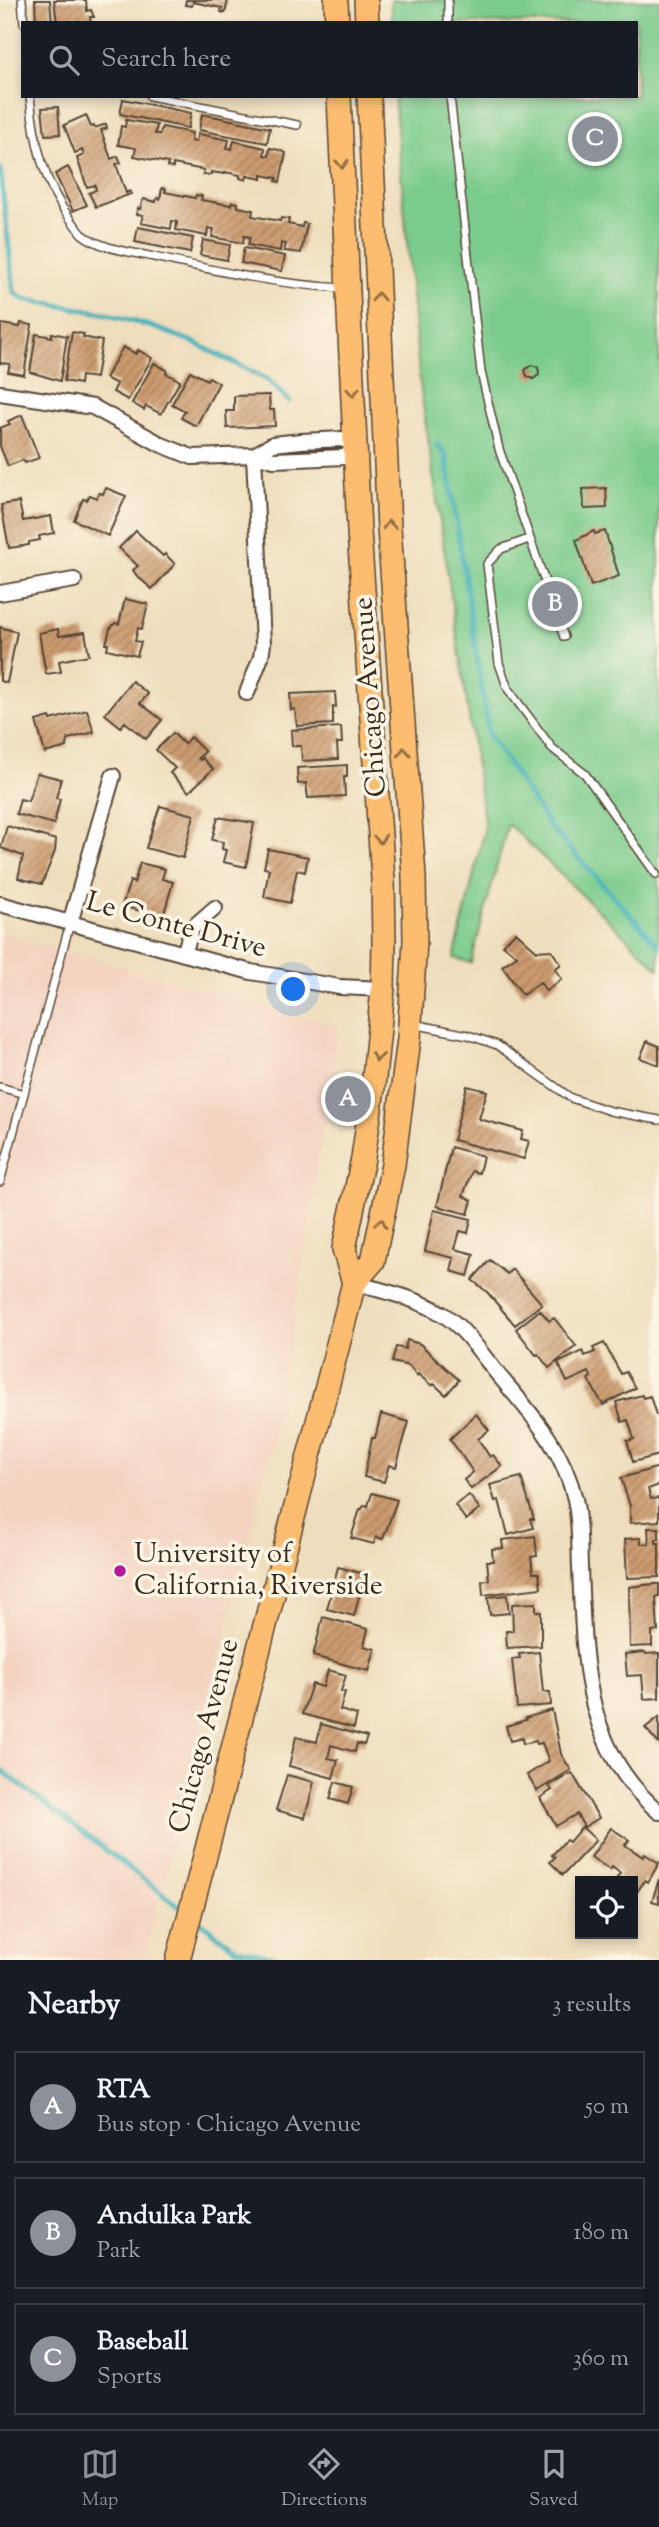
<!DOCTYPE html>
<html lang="en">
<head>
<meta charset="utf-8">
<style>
	:root { --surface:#171b24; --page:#20242c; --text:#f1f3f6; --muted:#9ea1a6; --line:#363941; --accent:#8c9099 }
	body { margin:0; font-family:"Sorts Mill Goudy",serif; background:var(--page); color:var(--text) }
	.controls { position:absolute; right:21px; bottom:21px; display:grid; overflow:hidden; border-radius:0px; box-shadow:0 4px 10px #0003 }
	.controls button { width:63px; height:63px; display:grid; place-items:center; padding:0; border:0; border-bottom:2px solid var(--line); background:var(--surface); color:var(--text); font:35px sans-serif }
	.you { position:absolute; left:294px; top:990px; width:24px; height:24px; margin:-18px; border:5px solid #fff; border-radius:50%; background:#1a73e8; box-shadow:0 0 0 10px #1a73e833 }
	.badge { display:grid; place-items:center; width:46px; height:46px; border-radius:50%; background:var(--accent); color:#fff; font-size:23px; font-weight:700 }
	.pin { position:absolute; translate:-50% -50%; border:4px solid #fff; box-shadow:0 2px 7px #0006 }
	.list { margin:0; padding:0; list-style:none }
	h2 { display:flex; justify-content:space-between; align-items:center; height:91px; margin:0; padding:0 28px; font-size:30px }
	h2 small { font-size:23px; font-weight:400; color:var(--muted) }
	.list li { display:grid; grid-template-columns:46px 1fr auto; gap:21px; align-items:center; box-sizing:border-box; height:112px; margin:0 14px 14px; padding:0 14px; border:2px solid var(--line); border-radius:0px }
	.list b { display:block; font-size:26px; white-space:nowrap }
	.list p { margin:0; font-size:23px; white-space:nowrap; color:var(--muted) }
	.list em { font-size:23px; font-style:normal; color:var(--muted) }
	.icon { flex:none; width:38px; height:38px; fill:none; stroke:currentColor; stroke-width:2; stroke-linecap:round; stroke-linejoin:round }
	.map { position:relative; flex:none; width:659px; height:1960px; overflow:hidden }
	.search { position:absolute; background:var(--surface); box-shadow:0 4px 10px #0003; left:21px; right:21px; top:21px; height:77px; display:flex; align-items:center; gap:18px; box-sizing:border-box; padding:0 24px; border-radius:0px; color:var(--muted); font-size:26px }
	.sheet { height:469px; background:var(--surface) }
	nav { display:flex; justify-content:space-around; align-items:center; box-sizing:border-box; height:98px; border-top:2px solid var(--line); background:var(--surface); font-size:19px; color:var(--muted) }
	nav a { display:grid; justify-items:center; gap:4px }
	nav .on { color:var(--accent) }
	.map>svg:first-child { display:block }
	.built { fill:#f4d3c1 }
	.green { fill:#7acb8c; stroke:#5a7a55; stroke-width:2 }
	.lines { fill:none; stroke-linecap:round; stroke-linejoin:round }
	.stream { stroke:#40b0ba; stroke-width:5 }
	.building { fill:url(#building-hatch) }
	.lane-casing { stroke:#564536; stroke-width:10 }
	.street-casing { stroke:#564536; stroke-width:18 }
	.primary-casing { stroke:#564536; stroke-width:26 }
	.lane { stroke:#fff; stroke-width:7 }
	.street { stroke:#fff; stroke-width:14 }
	.primary { stroke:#fcbd6f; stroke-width:23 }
	.oneway { stroke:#926c42 }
	.poi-dot { fill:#b5179e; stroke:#fcf5e5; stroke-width:2.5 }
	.labels { text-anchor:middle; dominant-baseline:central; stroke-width:7; stroke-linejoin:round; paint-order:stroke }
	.street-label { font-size:28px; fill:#3b2a1e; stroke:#fcf5e5 }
	.poi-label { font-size:28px; fill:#3b2a1e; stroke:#fcf5e5; text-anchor:start }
</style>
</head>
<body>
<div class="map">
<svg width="659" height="1960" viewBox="0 0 659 1960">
	<defs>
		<pattern id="building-hatch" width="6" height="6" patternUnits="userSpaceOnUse" patternTransform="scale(1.75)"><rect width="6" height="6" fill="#cc9b6f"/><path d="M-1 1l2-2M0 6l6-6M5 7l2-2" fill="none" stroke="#a77f5b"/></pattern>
	</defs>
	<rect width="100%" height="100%" fill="#fcf5e5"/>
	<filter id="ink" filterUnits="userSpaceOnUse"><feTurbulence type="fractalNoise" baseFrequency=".0143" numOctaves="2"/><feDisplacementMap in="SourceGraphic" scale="14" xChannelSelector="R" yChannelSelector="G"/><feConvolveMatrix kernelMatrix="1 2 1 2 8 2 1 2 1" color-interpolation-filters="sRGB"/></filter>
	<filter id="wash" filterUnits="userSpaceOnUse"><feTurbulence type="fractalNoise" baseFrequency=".00686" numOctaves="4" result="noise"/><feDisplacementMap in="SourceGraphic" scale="28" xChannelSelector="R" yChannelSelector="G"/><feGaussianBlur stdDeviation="1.57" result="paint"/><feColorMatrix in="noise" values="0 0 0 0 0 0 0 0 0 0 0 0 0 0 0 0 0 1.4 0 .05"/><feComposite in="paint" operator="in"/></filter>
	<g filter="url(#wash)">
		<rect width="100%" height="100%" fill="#efdebd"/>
		<path class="built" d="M 0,934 L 339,1027 L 279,1417 L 144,1960 L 0,1960 Z"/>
		<path class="green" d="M 391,0 L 659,0 L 659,969 L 508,824 L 471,963 L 454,958 L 485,827 L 420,385 L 394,96 L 636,96 L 636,23 L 392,23 Z"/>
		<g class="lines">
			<path class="stream" d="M 0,168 L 14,292 L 23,299 L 103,313 L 150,326 L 191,341 L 268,380 L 289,401
				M 437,445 L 446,455 L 489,735 L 551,828 L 659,946
				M 0,1769 L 185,1911
				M 196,1919 L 235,1948 L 287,1960"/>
		</g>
		<g id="blocks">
			<path class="building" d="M 35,0 L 50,0 L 52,23 L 36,23 Z
				M 54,0 L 86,0 L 87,11 L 91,10 L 94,17 L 90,17 L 91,23 L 57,23 Z
				M 186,0 L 228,0 L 225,13 L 221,12 L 222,8 L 193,2 L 192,6 L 185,5 Z
				M 123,99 L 191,113 L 188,128 L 120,114 Z
				M 58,107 L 60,134 L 45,135 L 42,108 Z
				M 202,114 L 270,128 L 267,143 L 199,130 Z
				M 86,115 L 91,127 L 94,126 L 95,128 L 106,124 L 107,128 L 101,130 L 111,159 L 118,156 L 121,163 L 116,164 L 126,193 L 130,191 L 131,194 L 96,207 L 89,193 L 96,190 L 95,185 L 87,187 L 77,158 L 84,155 L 82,150 L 75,153 L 64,125 Z
				M 126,120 L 157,125 L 155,134 L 160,134 L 162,127 L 192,133 L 191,141 L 196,142 L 198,134 L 229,140 L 227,148 L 232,149 L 234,141 L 265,148 L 264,155 L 269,156 L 270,148 L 279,150 L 286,153 L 280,182 L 276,181 L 277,178 L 262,175 L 262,179 L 247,176 L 246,180 L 240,178 L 240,175 L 225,172 L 225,174 L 211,172 L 211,175 L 203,174 L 204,170 L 173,164 L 173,168 L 167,167 L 168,163 L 134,156 L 136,148 L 118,145 L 121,126 L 125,127 Z
				M 68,167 L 87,205 L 73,211 L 55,174 Z
				M 162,188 L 166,189 L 165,192 L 195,198 L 196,195 L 202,196 L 201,200 L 231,205 L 232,202 L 238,203 L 238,207 L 253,210 L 252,216 L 280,221 L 281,218 L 289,219 L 288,224 L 302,227 L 303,223 L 307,224 L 301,253 L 284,251 L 286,244 L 281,243 L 280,251 L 248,245 L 250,237 L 244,236 L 243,243 L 212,237 L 214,229 L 208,228 L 207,236 L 176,230 L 177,222 L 172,221 L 171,229 L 141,223 L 143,215 L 136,214 L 138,208 L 140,209 L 143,199 L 156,202 L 157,198 L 160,199 Z
				M 138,227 L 193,238 L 190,253 L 135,242 Z
				M 203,240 L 230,245 L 227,260 L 200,255 Z
				M 244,248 L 285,256 L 282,271 L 241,263 Z
				M 21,323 L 32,325 L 24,375 L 8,372 L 10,364 L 0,363 L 1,324 L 20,327 Z
				M 72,332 L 84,334 L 83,337 L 102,341 L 96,378 L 81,376 L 80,384 L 64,381 Z
				M 52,333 L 67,336 L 60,381 L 30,372 L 36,334 L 52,337 Z
				M 123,347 L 136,354 L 138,350 L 152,358 L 128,400 L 113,392 L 117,384 L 105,378 Z
				M 154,363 L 167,370 L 166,373 L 180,381 L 161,414 L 146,406 L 144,410 L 132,403 Z
				M 531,365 L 538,367 L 539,375 L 533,379 L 527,376 L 525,370 Z
				M 190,371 L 207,380 L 209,377 L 219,383 L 196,426 L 181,418 L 185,411 L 172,404 Z
				M 269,395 L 270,410 L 274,410 L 275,426 L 227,428 L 226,411 L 234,411 L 234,396 Z
				M 22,415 L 39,458 L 25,463 L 23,460 L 8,466 L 0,446 L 0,428 L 10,424 L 8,421 Z
				M 106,488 L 126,496 L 108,536 L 74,520 L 83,499 L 87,500 L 90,495 L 97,498 L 99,493 L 103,494 Z
				M 606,488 L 607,508 L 584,509 L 583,489 Z
				M 19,502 L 23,521 L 51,516 L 54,533 L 39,536 L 40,540 L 29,542 L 29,545 L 9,548 L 1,505 Z
				M 136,531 L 163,556 L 165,554 L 175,564 L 152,589 L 137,576 L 133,570 L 138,566 L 119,548 Z
				M 594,531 L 595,534 L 605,531 L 619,576 L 591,586 L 576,540 Z
				M 125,599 L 148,604 L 142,629 L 138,628 L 135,641 L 141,642 L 137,656 L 107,649 L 108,644 L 106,644 L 110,629 L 115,623 L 119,624 Z
				M 0,627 L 17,632 L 7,683 L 0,681 Z
				M 58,629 L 59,636 L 85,632 L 89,655 L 59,661 L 61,672 L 46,674 L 39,633 Z
				M 132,681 L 148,694 L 140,703 L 162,720 L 146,739 L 125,722 L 121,727 L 105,714 Z
				M 335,692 L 336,707 L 333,707 L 333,724 L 297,726 L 295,709 L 291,710 L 290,694 Z
				M 87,710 L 94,732 L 68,739 L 67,747 L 45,753 L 36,721 L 50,717 L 51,720 Z
				M 341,727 L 342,743 L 337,743 L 338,759 L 302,761 L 301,746 L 292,746 L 291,730 Z
				M 173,733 L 184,744 L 190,737 L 205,752 L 198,758 L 200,760 L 202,758 L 213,769 L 189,792 L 170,773 L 175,768 L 156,750 Z
				M 347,765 L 347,777 L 344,777 L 345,796 L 308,798 L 306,783 L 298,784 L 297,768 Z
				M 37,773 L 61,779 L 56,798 L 60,799 L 54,824 L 16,814 L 20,799 L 28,801 Z
				M 160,806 L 194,815 L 183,858 L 146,848 Z
				M 218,817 L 254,823 L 246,867 L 223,862 L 226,850 L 222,849 L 223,842 L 212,840 Z
				M 7,826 L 56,840 L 55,851 L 42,884 L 18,878 L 23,856 L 1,848 Z
				M 268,849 L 308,857 L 305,872 L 297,870 L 290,903 L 264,897 L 269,869 L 264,868 Z
				M 140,863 L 165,869 L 162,879 L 173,882 L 163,917 L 122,906 L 130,881 L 134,883 Z
				M 516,932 L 537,951 L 551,950 L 561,964 L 555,969 L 562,979 L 546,991 L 540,982 L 523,995 L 502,966 L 517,956 L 503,945 Z
				M 647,1041 L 659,1046 L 659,1065 L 640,1058 Z
				M 467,1086 L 487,1091 L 479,1119 L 523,1131 L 521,1139 L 529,1141 L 524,1159 L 453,1140 Z
				M 451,1147 L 483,1156 L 479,1173 L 472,1171 L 463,1196 L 472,1200 L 468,1214 L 437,1206 Z
				M 434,1210 L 471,1219 L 468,1233 L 460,1231 L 455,1249 L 474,1254 L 468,1276 L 451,1271 L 454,1258 L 425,1251 Z
				M 490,1260 L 507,1274 L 512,1269 L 542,1304 L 515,1325 L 487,1292 L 472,1280 Z
				M 540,1310 L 549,1321 L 554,1318 L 576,1346 L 549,1368 L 538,1354 L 536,1355 L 516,1329 Z
				M 407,1340 L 420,1344 L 459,1380 L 446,1395 L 434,1384 L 432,1386 L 418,1374 L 417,1376 L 409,1366 L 392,1362 L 396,1347 L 405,1349 Z
				M 604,1343 L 621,1374 L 626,1372 L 635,1388 L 603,1405 L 588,1379 L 591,1377 L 589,1372 L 567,1382 L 558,1363 L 583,1351 L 585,1356 L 595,1352 L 593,1348 Z
				M 642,1395 L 643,1398 L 650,1396 L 656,1415 L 658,1415 L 659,1418 L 659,1455 L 633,1462 L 627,1441 L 634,1439 L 628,1420 L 622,1422 L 616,1402 Z
				M 381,1414 L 409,1422 L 396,1467 L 389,1465 L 384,1482 L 364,1477 L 372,1438 L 375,1438 Z
				M 476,1414 L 489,1430 L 478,1439 L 490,1457 L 493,1455 L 502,1466 L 471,1489 L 464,1480 L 473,1472 L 450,1439 Z
				M 659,1467 L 659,1485 L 648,1489 L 651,1499 L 659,1498 L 659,1521 L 630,1523 L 630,1506 L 621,1478 Z
				M 521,1477 L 534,1519 L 530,1519 L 533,1528 L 508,1535 L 499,1500 L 495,1501 L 490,1485 Z
				M 372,1493 L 397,1500 L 383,1539 L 376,1537 L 374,1544 L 351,1538 L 360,1509 L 362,1509 L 364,1505 L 368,1506 Z
				M 469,1495 L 480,1509 L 466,1520 L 455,1505 Z
				M 648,1528 L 659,1528 L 659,1539 L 656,1539 L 656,1543 L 659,1543 L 659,1577 L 627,1578 L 625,1539 L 641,1538 L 641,1544 L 649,1544 Z
				M 535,1536 L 537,1556 L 531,1557 L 533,1573 L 539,1573 L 541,1588 L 483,1595 L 482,1581 L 489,1580 L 487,1561 L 493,1561 L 492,1549 L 503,1548 L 502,1540 Z
				M 338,1567 L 365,1574 L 354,1616 L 327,1609 Z
				M 653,1584 L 659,1584 L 659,1596 L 656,1597 L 658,1631 L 652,1632 L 652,1646 L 630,1647 L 629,1587 Z
				M 507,1595 L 509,1613 L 490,1615 L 488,1597 Z
				M 536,1603 L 536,1611 L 541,1612 L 541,1646 L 507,1648 L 506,1631 L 513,1631 L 512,1604 Z
				M 323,1617 L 368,1629 L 364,1646 L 375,1649 L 369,1671 L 313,1656 Z
				M 539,1652 L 543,1692 L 550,1692 L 551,1705 L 517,1708 L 512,1659 L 520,1658 L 519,1654 Z
				M 645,1652 L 646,1654 L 659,1653 L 659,1698 L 644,1699 L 642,1675 L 627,1676 L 625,1654 Z
				M 328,1670 L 346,1675 L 341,1691 L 345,1692 L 340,1710 L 357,1715 L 354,1728 L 302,1714 L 312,1684 L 323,1687 Z
				M 552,1710 L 561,1754 L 571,1770 L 537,1791 L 527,1775 L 549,1761 L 542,1743 L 537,1744 L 536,1741 L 523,1744 L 522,1738 L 510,1741 L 506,1726 L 526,1720 L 525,1718 Z
				M 659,1717 L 659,1744 L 645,1728 Z
				M 321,1724 L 367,1737 L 364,1745 L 357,1743 L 355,1752 L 331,1745 L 328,1758 L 338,1760 L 333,1778 L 289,1766 L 296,1737 L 317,1742 Z
				M 572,1773 L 599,1818 L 584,1827 L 577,1814 L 556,1826 L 540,1798 L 552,1790 L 549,1786 Z
				M 287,1775 L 314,1782 L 305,1818 L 276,1810 Z
				M 335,1782 L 353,1787 L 348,1804 L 330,1799 Z
				M 582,1827 L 596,1840 L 563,1875 L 550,1862 L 555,1857 L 552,1855 L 566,1840 L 569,1842 Z
				M 611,1828 L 629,1840 L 625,1845 L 643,1857 L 645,1854 L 659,1863 L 648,1882 L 645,1880 L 633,1898 L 633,1881 L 615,1881 L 620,1873 L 612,1867 L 610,1870 L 591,1857 Z
				M 659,1879 L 659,1903 L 652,1901 Z"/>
		</g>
	</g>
	<g filter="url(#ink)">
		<use href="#blocks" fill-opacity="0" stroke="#564536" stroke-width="2"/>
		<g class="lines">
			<g class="lane-casing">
				<path id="lane" d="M 22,0 L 24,23
					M 448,0 L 448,23
					M 30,96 C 34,141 44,186 72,221 C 75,225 79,231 82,234 C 101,249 131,252 154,257 C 217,271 279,285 344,288
					M 150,96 L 297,125
					M 450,96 L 481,372 L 499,449 L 564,637
					M 529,539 L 501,549 L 487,564 L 499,663 L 508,689 L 552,748 L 585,774 L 656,874
					M 413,1024 L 468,1035 L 497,1045 L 571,1098 L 610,1111 L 659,1120
					M 0,1087 L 24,1094
					M 0,1182 L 70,923"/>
			</g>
			<g class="street-casing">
				<path id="street" d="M 0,393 L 93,407 L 162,445 L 192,457 L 254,455 L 274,460 L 345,457 L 356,447 L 343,439 L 301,441 L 273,444 L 254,455
					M 0,593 L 74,580
					M 247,693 L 261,657 L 263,644 L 254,455
					M 0,904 L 251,972 L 340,987 L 383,989
					M 70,923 L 113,776
					M 184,954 L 192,928 L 215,908
					M 354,1283 C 384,1291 417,1298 444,1315 C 466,1329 484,1358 501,1378 C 534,1417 562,1447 575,1499 C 580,1521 579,1545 580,1568 C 584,1658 583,1749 659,1812"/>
			</g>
			<g class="primary-casing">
				<path id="primary" d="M 336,0 L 337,23
					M 366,0 L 367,23
					M 339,96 L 359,531 L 383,879 L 384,943 L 383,989 L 373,1088 L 363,1158 L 344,1249 L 354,1283
					M 178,1960 L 354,1283 L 373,1261 L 393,1165 L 409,1039 L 415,942 L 414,876 L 389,528 L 369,96"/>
			</g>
			<use href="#lane" class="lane"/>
			<use href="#street" class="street"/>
			<use href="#primary" class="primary"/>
		</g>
		<defs><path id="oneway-chevron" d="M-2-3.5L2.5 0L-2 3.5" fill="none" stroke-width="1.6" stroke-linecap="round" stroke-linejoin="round" transform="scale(1.75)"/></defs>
		<g class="oneway">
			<use href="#oneway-chevron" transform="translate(342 164) rotate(88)"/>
			<use href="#oneway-chevron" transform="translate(378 297) rotate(-93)"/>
			<use href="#oneway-chevron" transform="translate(353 392) rotate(87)"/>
			<use href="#oneway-chevron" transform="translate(389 525) rotate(-93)"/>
			<use href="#oneway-chevron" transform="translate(404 752) rotate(-94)"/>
			<use href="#oneway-chevron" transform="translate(380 839) rotate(86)"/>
			<use href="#oneway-chevron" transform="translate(377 1057) rotate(97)"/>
			<use href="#oneway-chevron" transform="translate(381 1223) rotate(-78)"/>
		</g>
	</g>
	<circle class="poi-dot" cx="120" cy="1571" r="7"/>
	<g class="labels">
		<g class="street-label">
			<text transform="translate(371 697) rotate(-94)">Chicago Avenue</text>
			<text transform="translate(176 926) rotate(15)">Le Conte Drive</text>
			<text transform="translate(205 1736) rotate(-75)">Chicago Avenue</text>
		</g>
		<g class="poi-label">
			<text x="134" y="1555">University of<tspan x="134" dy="32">California, Riverside</tspan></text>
		</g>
	</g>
</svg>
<div class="controls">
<button><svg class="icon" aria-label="locate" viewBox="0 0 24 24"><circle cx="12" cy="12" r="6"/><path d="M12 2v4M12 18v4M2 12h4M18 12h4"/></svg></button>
</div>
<div class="you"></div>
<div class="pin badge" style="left:348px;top:1099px">A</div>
<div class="pin badge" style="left:555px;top:604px">B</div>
<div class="pin badge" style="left:595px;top:139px">C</div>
<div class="search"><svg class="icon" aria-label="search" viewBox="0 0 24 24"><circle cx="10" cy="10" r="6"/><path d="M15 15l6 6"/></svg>Search here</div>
</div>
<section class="sheet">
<h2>Nearby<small>3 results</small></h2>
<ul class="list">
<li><span class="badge">A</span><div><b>RTA</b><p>Bus stop · Chicago Avenue</p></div><em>50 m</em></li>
<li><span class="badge">B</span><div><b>Andulka Park</b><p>Park</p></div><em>180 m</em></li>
<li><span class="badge">C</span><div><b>Baseball</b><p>Sports</p></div><em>360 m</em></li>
</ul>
</section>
<nav>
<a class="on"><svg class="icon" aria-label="map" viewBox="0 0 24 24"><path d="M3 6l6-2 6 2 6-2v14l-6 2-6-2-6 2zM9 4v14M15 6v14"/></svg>Map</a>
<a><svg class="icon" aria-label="directions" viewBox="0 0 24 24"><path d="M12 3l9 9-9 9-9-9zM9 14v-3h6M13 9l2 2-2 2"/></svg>Directions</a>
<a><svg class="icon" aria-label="saved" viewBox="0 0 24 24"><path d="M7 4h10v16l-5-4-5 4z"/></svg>Saved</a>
</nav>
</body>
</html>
